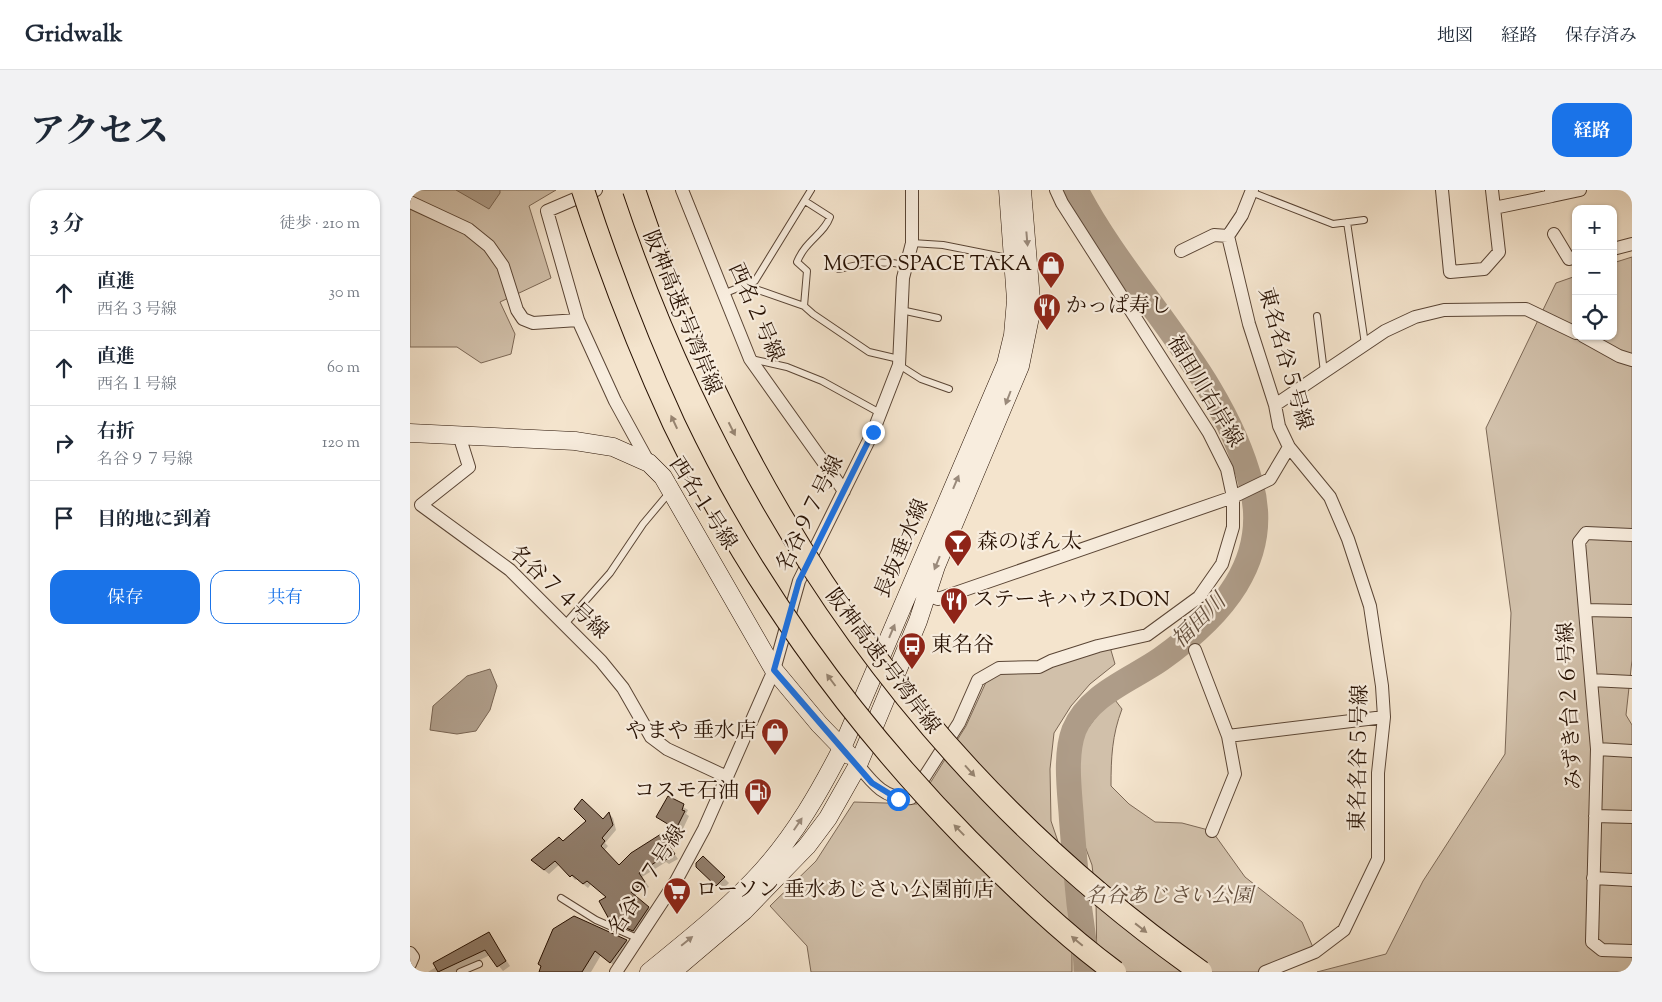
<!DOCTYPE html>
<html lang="ja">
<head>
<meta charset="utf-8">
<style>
	:root { --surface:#fff; --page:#f2f2f3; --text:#1f2937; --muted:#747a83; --line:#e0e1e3; --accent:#1a73e8 }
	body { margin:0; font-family:"Sorts Mill Goudy","Noto Serif JP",serif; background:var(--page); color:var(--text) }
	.controls { position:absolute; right:15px; top:15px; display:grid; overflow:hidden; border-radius:10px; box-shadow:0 1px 4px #0004 }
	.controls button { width:45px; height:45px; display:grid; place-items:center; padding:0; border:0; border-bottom:1px solid var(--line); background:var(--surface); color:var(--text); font:25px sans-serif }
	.stop { position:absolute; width:15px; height:15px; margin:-11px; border:4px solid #1a73e8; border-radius:50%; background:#fff }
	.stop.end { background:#1a73e8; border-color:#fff; box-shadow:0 1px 5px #0008 }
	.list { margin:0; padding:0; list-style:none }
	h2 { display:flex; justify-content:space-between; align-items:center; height:65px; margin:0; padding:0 20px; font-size:21px }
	h2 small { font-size:16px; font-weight:400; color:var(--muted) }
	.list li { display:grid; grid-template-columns:32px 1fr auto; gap:15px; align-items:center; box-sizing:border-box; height:75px; padding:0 20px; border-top:1px solid var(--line) }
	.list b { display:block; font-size:19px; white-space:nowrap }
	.list p { margin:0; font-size:16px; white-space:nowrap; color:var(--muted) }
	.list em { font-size:16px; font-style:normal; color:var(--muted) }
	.actions { display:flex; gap:10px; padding:15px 20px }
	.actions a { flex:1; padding:11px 0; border:1px solid var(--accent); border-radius:15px; text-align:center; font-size:18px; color:var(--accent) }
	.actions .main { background:var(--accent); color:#fff }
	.icon { flex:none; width:28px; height:28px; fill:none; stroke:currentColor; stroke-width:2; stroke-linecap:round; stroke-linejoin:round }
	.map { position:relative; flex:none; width:1222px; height:782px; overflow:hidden; border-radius:15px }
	header { display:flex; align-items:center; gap:30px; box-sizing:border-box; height:70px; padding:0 25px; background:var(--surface); border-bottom:1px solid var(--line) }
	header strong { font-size:24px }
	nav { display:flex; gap:28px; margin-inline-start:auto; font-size:18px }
	.intro { display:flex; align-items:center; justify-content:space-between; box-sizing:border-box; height:120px; padding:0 30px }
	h1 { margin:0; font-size:35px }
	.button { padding:12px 22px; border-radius:15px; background:var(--accent); color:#fff; font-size:18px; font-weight:700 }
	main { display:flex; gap:30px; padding:0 30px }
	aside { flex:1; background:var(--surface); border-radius:15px; box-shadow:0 1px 4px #0004 }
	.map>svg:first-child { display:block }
	.green { fill:#d1c0aa; stroke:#7c6856 }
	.water { fill:#ae9c88; stroke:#786452 }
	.shadow { fill:#0003 }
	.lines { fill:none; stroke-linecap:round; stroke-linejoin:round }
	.river { stroke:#ae9c88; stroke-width:25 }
	.building { fill:#917e6c; stroke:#261002 }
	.lane-casing { stroke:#5a4535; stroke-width:8 }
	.street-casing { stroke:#5a4535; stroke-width:14 }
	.secondary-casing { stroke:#261002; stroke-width:19 }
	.lane { stroke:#f8edde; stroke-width:6 }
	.street { stroke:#f8edde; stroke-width:12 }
	.secondary { stroke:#f8edde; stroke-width:18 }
	.highway-bridge-casing { stroke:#261002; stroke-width:24; stroke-linecap:butt }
	.highway-bridge { stroke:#f4e4cd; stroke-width:22 }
	.oneway { fill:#9a8a7b }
	.oneway2 { fill:#978572 }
	.route { stroke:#1a73e8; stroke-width:6 }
	.labels { text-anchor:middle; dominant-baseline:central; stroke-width:4.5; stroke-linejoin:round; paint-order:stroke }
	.poi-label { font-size:21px; fill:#261002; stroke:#f8edde; text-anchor:start }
	.street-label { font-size:21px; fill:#261002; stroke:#f8edde }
	.park-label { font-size:21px; font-style:italic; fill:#624e3d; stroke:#f8edde }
	.water-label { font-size:22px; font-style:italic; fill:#634f3e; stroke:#f8edde }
</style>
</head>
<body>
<header>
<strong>Gridwalk</strong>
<nav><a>地図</a><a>経路</a><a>保存済み</a></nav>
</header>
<div class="intro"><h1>アクセス</h1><a class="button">経路</a></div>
<main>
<aside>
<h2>3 分<small>徒歩 · 210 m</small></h2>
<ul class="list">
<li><svg class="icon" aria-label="ahead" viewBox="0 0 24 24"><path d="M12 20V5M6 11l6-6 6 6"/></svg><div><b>直進</b><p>西名３号線</p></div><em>30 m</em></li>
<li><svg class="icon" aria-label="ahead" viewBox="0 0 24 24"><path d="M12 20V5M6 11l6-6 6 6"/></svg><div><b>直進</b><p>西名１号線</p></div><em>60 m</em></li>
<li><svg class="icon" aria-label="right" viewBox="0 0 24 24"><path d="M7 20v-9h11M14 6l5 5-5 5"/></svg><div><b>右折</b><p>名谷９７号線</p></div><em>120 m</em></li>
<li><svg class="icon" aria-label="arrive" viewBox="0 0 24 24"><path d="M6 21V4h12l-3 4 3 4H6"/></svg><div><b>目的地に到着</b></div></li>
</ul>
<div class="actions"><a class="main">保存</a><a>共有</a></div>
</aside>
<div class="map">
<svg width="1222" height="782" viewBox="0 0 1222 782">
	<rect width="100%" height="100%" fill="#f4e4cd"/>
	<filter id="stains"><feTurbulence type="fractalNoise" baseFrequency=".004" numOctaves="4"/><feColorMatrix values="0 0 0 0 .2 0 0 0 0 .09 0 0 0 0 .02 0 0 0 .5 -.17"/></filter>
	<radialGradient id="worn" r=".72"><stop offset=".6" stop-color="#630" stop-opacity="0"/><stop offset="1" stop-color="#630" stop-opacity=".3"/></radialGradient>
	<path class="green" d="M 0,0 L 146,0 L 119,16 L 141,88 L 90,112 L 105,144 L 101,164 L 71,173 L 47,157 L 0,157 Z
		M 1222,67 L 1222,470 L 1216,525 L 1222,535 L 1222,782 L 907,782 L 976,764 L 1013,691 L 1095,564 L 1101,423 L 1076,238 L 1146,93 L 1166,86 L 1166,146 L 1203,146 L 1203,73 Z
		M 700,457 L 705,474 L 680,494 L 661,516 L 644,543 L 640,579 L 641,631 L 655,672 L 662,719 L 662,782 L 401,782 L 397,756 L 360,716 L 406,671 L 444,612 L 507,614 L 556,536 L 577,490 L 589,483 Z
		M 702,506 L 712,519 C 702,545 701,568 701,596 L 719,614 L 745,632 L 772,633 L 802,641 L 835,687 L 892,732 L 905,762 L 855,782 L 687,782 L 686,710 L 682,675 L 673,651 L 667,605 L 665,570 L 671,547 Z"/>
	<path class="water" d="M 46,0 L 90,0 L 90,3 L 79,19 Z
		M 80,479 L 87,496 L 80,520 L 66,541 L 47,544 L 20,540 L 23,516 L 57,486 Z"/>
	<path class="shadow" d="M 258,608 L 278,620 L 276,624 L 279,626 L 271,643 L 248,627 Z
		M 199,624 L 203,628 L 206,640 L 195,653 L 198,656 L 194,661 L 209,677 L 255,650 L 268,669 L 259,674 L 256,672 L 232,687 L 239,697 L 224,706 L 243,722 L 228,744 L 206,735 L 201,730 L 198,708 L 181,694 L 178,698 L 167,689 L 165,690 L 150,674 L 139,684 L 123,671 L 193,630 Z
		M 293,667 L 319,693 L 312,700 L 286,675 Z
		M 79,744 L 100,776 L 93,781 L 80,765 L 45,782 L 18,782 Z
		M 216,750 L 221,755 L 206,777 L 191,765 L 181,782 L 131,782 L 134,778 Z"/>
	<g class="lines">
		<path class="river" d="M 666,0 C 718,101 812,182 841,294 C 862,371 810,427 751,469 C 721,490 679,504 664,540 C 655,564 659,597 661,622 C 663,653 666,683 669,714 C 672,736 676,759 676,782"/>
	</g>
	<path class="building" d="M 258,606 L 274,614 L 272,620 L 275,621 L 266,639 L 246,627 Z
		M 172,609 L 193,629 L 199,622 L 203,635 L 192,648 L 195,651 L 191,656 L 209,675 L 221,663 L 251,644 L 265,664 L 254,671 L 252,668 L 229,683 L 235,692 L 221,702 L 239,717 L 223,741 L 200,731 L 189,711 L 196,707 L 177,691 L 173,694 L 162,685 L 160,687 L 145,671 L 134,680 L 121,670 L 149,647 L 153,651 L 176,631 L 164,619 Z
		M 293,666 L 315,687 L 306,696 L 286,677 L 286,673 Z
		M 164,726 L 217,750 L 200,773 L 185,761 L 172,782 L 129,782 L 131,776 L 128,774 L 143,739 Z
		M 79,742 L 96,771 L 87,777 L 75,760 L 28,782 L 23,773 Z"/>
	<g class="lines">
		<g class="lane-casing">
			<path id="lane" d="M 841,2 L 923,34 L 954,30
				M 937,32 L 955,154
				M 502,53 L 533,55 L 593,67 L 602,66
				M 429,79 C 454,73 470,70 497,75
				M 337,96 L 394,116 L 403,124 L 459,162 L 489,169
				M 313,104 L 345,91 L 401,0
				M 394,116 L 397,81 L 387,72 C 396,50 414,44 420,27 L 395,11
				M 491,120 L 528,128
				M 907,126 L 914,182
				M 341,169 L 377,177 L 412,191 L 470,223
				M 489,175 L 511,189 L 539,199
				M 154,435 L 200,383 L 233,334 L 259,303
				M 151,708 L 186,730 L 227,748
				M 50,782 L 69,774"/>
		</g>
		<g class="street-casing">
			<path id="street" d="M 186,0 L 137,21 L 168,130 L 205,211 L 239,273
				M 272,0 L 340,169 L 434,301
				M 842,0 L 832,25 L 818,46 L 839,134 L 865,215 L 869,236 L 879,257 L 920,307 L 938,349 L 960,416 L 972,496 L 974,527 L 968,583 L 968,669 L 934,740 L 905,762 L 855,782
				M 1032,0 L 1040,82 L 1074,79 L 1089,62 L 1082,0
				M 1141,0 L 1142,6 L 1170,0
				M 0,12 L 58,39 L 79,56 L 93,76 L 107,120 L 113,129 L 123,133 L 168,130
				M 1084,18 L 1142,6
				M 1144,44 L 1159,69 L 1166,67
				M 1203,59 L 1222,54
				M 771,61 L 804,45 L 818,46
				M 1173,146 L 1209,166 L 1222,170
				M 865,215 L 975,141 L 1005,127 L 1034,120 L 1116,119 L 1166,143
				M 49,245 L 59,277 L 11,315 L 100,380 L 191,471 L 213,498 L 241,547 L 257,559 L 317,587
				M 1222,345 L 1176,343 L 1169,352 L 1187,559 L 1182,752 L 1192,760 L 1222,761
				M 509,402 L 528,409 L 823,307 L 860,289 L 879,257
				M 1175,420 L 1222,421
				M 785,460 L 818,546 L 825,584 L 802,641
				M 1181,490 L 1222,492
				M 818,546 L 974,527
				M 1187,559 L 1222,561
				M 448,575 C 463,594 476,610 501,608 L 549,533 L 568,490 L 589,478 L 629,477 L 641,471 L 688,456 L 737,445 L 789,407 L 812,374 L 823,337 L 823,307 L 817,279 L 799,243 L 652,13 L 646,0
				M 1185,626 L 1222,627
				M 1183,688 L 1222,690
				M 0,763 L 3,767 L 0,774
				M 206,782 L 266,691 L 294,639 L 364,480 L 389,391 L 463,242 L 489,175 L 493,88 L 502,53 L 502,0"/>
		</g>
		<g class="secondary-casing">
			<path id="secondary" d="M 0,243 L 165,251 L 203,257 L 239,273 L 253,287 L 364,480 L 409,534 L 439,565
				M 239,782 C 278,750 319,718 353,680 C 386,643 410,601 432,558 L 596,174 L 603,145 L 606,110 L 598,0
				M 262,782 L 334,721 L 397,656 L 418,628 L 448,575 L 508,431 L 526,376 L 610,176 L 620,127 L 621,110 L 612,0"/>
		</g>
		<use href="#lane" class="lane"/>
		<use href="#street" class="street"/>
		<use href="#secondary" class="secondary"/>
		<g class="highway-bridge-casing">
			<path id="highway-bridge" d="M 173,0 C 199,80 229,158 264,234 C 337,387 439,529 558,650 C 604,696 652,743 705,782
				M 224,0 C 331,320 513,586 791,782"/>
		</g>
		<use href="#highway-bridge" class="highway-bridge"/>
	</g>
	<defs><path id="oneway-solid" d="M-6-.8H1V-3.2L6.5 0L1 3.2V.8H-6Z" transform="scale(1.25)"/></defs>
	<g class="oneway">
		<use href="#oneway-solid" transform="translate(617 49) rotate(85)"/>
		<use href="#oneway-solid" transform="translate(598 208) rotate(111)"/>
		<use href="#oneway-solid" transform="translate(546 292) rotate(-67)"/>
		<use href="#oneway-solid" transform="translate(527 373) rotate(112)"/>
		<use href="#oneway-solid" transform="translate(482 441) rotate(-67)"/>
		<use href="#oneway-solid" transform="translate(388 634) rotate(-56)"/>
		<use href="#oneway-solid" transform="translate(277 751) rotate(-39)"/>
	</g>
	<g class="oneway2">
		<use href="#oneway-solid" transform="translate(264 232) rotate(-115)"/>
		<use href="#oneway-solid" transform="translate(322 239) rotate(63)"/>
		<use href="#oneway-solid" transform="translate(421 490) rotate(-127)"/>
		<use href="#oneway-solid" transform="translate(560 581) rotate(48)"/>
		<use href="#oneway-solid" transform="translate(549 640) rotate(-134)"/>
		<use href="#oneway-solid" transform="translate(731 738) rotate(38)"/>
		<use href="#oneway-solid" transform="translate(667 751) rotate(-140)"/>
	</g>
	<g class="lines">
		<path class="route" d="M 463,242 L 389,391 L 364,480 L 462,593 L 488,609"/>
	</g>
	<defs>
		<g id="shop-pin" transform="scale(1.4375)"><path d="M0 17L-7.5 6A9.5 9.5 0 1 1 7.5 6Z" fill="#8f2418" stroke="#f8edde"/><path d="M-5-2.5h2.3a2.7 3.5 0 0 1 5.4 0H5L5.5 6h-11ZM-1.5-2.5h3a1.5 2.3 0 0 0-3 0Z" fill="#fff"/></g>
		<g id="restaurant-pin" transform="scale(1.4375)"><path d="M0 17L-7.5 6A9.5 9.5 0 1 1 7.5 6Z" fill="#8f2418" stroke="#f8edde"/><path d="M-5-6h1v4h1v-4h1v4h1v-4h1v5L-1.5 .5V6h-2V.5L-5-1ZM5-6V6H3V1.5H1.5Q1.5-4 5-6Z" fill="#fff"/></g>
		<g id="bar-pin" transform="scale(1.4375)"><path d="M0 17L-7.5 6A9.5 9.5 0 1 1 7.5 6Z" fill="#8f2418" stroke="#f8edde"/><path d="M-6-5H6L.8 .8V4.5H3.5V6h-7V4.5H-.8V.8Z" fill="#fff"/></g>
		<g id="bus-pin" transform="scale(1.4375)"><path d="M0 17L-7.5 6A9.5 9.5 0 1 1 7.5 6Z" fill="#8f2418" stroke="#f8edde"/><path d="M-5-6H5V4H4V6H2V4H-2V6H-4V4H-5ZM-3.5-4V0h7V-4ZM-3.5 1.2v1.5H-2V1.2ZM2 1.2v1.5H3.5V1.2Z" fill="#fff"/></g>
		<g id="fuel-pin" transform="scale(1.4375)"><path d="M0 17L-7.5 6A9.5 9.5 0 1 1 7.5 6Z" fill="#8f2418" stroke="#f8edde"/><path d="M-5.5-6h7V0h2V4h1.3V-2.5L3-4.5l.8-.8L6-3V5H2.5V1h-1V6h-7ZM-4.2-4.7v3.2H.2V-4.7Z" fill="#fff"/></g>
		<g id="supermarket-pin" transform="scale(1.4375)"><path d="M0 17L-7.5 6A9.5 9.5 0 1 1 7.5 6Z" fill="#8f2418" stroke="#f8edde"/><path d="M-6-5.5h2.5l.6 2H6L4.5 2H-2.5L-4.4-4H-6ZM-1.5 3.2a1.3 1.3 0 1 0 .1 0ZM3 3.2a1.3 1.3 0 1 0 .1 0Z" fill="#fff"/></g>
	</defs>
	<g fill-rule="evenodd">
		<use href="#shop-pin" x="641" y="75"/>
		<use href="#restaurant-pin" x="637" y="117"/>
		<use href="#bar-pin" x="548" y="353"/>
		<use href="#restaurant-pin" x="544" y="411"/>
		<use href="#bus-pin" x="502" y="456"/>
		<use href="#shop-pin" x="365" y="542"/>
		<use href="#fuel-pin" x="348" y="602"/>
		<use href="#supermarket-pin" x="267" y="701"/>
	</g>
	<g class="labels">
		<g class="poi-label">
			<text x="622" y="75" text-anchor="end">MOTO SPACE TAKA</text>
			<text x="656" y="117">かっぱ寿し</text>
			<text x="567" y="353">森のぽん太</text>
			<text x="563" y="411">ステーキハウスDON</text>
			<text x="521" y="456">東名谷</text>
			<text x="346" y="542" text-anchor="end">やまや 垂水店</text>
			<text x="329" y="602" text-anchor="end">コスモ石油</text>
			<text x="286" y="701">ローソン 垂水あじさい公園前店</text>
		</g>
		<g class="street-label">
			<text transform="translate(271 123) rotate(68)">阪神高速5号湾岸線</text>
			<text transform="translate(345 123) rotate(66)">西名２号線</text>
			<text transform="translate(874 169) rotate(74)">東名名谷５号線</text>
			<text transform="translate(794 202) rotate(59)">福田川右岸線</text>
			<text transform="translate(292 314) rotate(57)">西名１号線</text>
			<text transform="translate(401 324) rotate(-64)">名谷９７号線</text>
			<text transform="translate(493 359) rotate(-67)">長坂垂水線</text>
			<text transform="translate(148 403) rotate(43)">名谷７４号線</text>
			<text transform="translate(472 472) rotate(53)">阪神高速5号湾岸線</text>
			<text transform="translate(1161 516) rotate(-93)">みずき台２６号線</text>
			<text transform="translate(950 568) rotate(-89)">東名名谷５号線</text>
			<text transform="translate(238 691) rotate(-58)">名谷９７号線</text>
		</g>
		<g class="park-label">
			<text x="759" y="707">名谷あじさい公園</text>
		</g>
		<g class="water-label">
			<text transform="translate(790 432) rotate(-45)">福田川</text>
		</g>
	</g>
	<rect width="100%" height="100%" filter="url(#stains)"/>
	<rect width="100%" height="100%" fill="url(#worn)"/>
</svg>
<div class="controls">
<button>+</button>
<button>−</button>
<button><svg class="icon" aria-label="locate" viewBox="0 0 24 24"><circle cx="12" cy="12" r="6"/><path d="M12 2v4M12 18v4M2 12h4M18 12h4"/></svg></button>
</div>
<div class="stop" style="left:488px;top:609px"></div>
<div class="stop end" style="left:463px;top:242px"></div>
</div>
</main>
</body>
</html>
